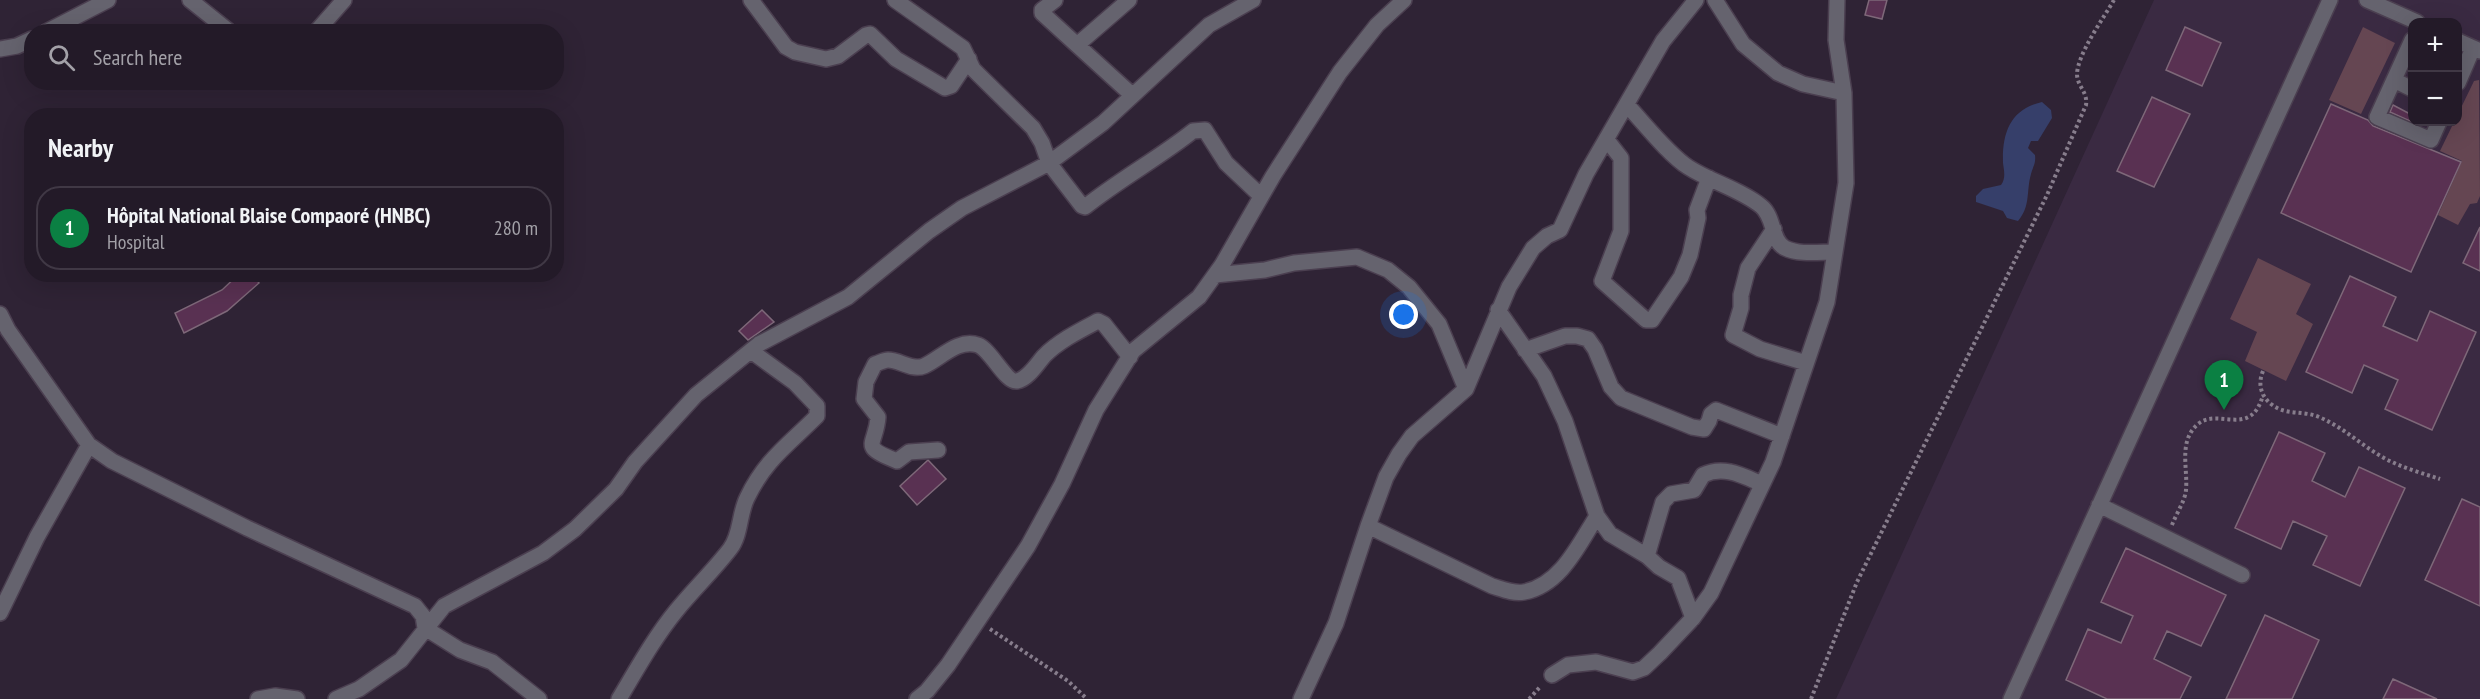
<!DOCTYPE html>
<html lang="en">
<head>
<meta charset="utf-8">
<style>
	:root { --surface:#231a28; --page:#2f2734; --text:#f1f3f6; --muted:#a3a1a8; --line:#403845; --accent:#0b8043 }
	body { margin:0; font-family:"PT Sans Narrow",sans-serif; background:var(--page); color:var(--text) }
	.controls { position:absolute; right:18px; top:18px; display:grid; overflow:hidden; border-radius:12px; box-shadow:0 6px 24px #0002 }
	.controls button { width:54px; height:54px; display:grid; place-items:center; padding:0; border:0; border-bottom:2px solid var(--line); background:var(--surface); color:var(--text); font:30px sans-serif }
	.you { position:absolute; left:1404px; top:315px; width:21px; height:21px; margin:-15px; border:4px solid #fff; border-radius:50%; background:#1a73e8; box-shadow:0 0 0 9px #1a73e833 }
	.badge { display:grid; place-items:center; width:39px; height:39px; border-radius:50%; background:var(--accent); color:#fff; font-size:20px; font-weight:700 }
	.pin { position:absolute; translate:-50% -50px; filter:drop-shadow(0 2px 3px #0008) }
	.pin::after { content:''; position:absolute; top:32px; width:21px; height:18px; background:inherit; clip-path:polygon(0 0,100% 0,50% 100%) }
	.list { margin:0; padding:0; list-style:none }
	h2 { display:flex; justify-content:space-between; align-items:center; height:78px; margin:0; padding:0 24px; font-size:26px }
	h2 small { font-size:20px; font-weight:400; color:var(--muted) }
	.list li { display:grid; grid-template-columns:39px 1fr auto; gap:18px; align-items:center; box-sizing:border-box; height:84px; margin:0 12px 12px; padding:0 12px; border:2px solid var(--line); border-radius:24px }
	.list b { display:block; font-size:22px; white-space:nowrap }
	.list p { margin:0; font-size:20px; white-space:nowrap; color:var(--muted) }
	.list em { font-size:20px; font-style:normal; color:var(--muted) }
	.icon { flex:none; width:33px; height:33px; fill:none; stroke:currentColor; stroke-width:2; stroke-linecap:round; stroke-linejoin:round }
	.map { position:relative; flex:none; width:2480px; height:699px; overflow:hidden }
	.search { position:absolute; background:var(--surface); box-shadow:0 6px 24px #0002; left:24px; top:24px; width:540px; height:66px; display:flex; align-items:center; gap:15px; box-sizing:border-box; padding:0 21px; border-radius:24px; color:var(--muted); font-size:22px }
	.panel { position:absolute; background:var(--surface); box-shadow:0 6px 24px #0002; left:24px; top:108px; width:540px; height:174px; border-radius:24px }
	.map>svg:first-child { display:block }
	.built { fill:#3a2a42; fill-rule:evenodd }
	.green { fill:#654652 }
	.water { fill:#363f6a }
	.building { fill:#593152; stroke:#7e6879; stroke-width:1.5 }
	.lines { fill:none; stroke-linecap:round; stroke-linejoin:round }
	.minor-casing { stroke:#4b3f50; stroke-width:18 }
	.path { stroke:#877d8c; stroke-width:4; stroke-dasharray:3 3; stroke-linecap:butt }
	.minor { stroke:#65636e; stroke-width:15 }
</style>
</head>
<body>
<div class="map">
<svg width="2480" height="699" viewBox="0 0 2480 699">
	<rect width="100%" height="100%" fill="#2f2335"/>
	<path class="built" d="M 2154,0 L 2480,0 L 2480,699 L 1836,699 ZM 2412,22 L 2458,22 L 2458,122 L 2412,122 Z"/>
	<path class="green" d="M 2363,27 L 2395,43 L 2361,114 L 2329,100 Z
		M 2479,80 L 2480,196 L 2477,203 L 2470,204 L 2458,225 L 2438,215 L 2462,161 L 2440,151 L 2454,122 L 2458,122 L 2458,114 L 2474,81 Z
		M 2258,258 L 2311,284 L 2296,314 L 2313,324 L 2286,381 L 2245,361 L 2257,332 L 2230,319 Z"/>
	<path class="water" d="M 2042,102 L 2051,110 L 2052,118 L 2038,141 L 2031,141 L 2028,148 L 2035,155 C 2036,164 2033,166 2031,174 C 2026,191 2031,206 2018,221 L 2007,218 L 2003,211 L 1976,202 L 1976,196 L 1983,189 L 2001,185 C 2006,178 2004,171 2003,163 C 2002,132 2011,109 2042,102 Z"/>
	<path class="building" d="M 1869,0 L 1887,0 L 1882,19 L 1865,15 Z
		M 2185,27 L 2221,43 L 2202,86 L 2166,70 Z
		M 2152,97 L 2190,114 L 2154,187 L 2117,171 Z
		M 2331,104 L 2368,120 L 2373,126 L 2461,162 L 2411,272 L 2281,213 Z
		M 2393,105 L 2412,115 L 2412,122 L 2390,112 Z
		M 2480,227 L 2480,271 L 2463,263 Z
		M 239,274 L 252,274 L 259,283 L 227,311 L 184,333 L 175,313 L 222,290 Z
		M 2350,276 L 2396,297 L 2383,326 L 2417,341 L 2430,311 L 2476,332 L 2432,430 L 2385,409 L 2398,380 L 2364,365 L 2352,393 L 2306,372 Z
		M 762,310 L 774,322 L 748,340 L 739,331 Z
		M 2279,432 L 2325,453 L 2312,481 L 2345,497 L 2359,467 L 2405,488 L 2360,586 L 2313,565 L 2327,536 L 2293,521 L 2281,549 L 2235,528 Z
		M 928,460 L 946,479 L 917,505 L 900,486 Z
		M 2462,499 L 2480,507 L 2480,606 L 2425,580 Z
		M 2126,548 L 2226,595 L 2201,646 L 2167,631 L 2154,659 L 2191,677 L 2180,699 L 2107,699 L 2066,680 L 2088,629 L 2121,643 L 2133,616 L 2101,602 Z
		M 2265,615 L 2319,640 L 2292,699 L 2226,699 Z
		M 2393,679 L 2437,699 L 2383,699 Z"/>
	<g class="lines">
		<g class="minor-casing">
			<path id="minor" d="M 190,0 L 230,32
				M 751,0 L 786,47 L 795,52 L 826,59 L 838,56 L 866,35 L 870,34 L 896,59 L 945,88 L 951,86 L 969,59
				M 895,0 L 963,48 L 973,69 L 979,75 L 1033,128 L 1042,143 L 1049,163 L 1082,206 L 1085,207 C 1120,179 1159,158 1193,131 L 1205,130 L 1226,163 L 1261,196
				M 1055,0 L 1042,10 L 1042,13 L 1077,45
				M 1129,0 L 1077,45 L 1132,95
				M 1715,0 L 1743,44 L 1778,73 L 1803,84 L 1844,93
				M 2367,0 L 2417,22
				M 46,32 L 108,0
				M 316,32 L 344,0
				M 2412,40 L 2377,117 L 2431,140 L 2439,122
				M 2458,41 L 2480,51
				M 0,49 L 17,46 L 32,39
				M 2394,80 L 2412,89
				M 2458,83 L 2473,48
				M 1627,105 C 1644,123 1668,154 1688,167 C 1711,182 1740,189 1761,206 C 1775,217 1771,241 1785,248 C 1799,255 1819,252 1835,252
				M 1607,140 L 1621,158 L 1621,231 L 1602,281 L 1646,320 L 1652,320 L 1681,277 L 1690,255 L 1698,218 L 1697,210 L 1709,178
				M 1774,229 L 1748,268 L 1741,295 L 1741,308 L 1733,335 L 1760,349 L 1806,363
				M 1215,275 L 1265,270 L 1294,263 L 1357,257 L 1388,270 L 1409,287 L 1439,324 L 1466,389
				M 1498,310 L 1544,376 L 1565,421 L 1597,516 L 1610,534 L 1647,556 L 1659,567 L 1678,578 L 1693,618
				M 0,314 L 8,330 L 89,445 L 112,461 L 247,528 L 415,606 L 423,616 L 425,628 L 460,650 L 492,662 L 539,699
				M 1525,350 L 1565,336 L 1577,336 L 1588,339 L 1595,349 L 1611,387 L 1621,398 L 1692,427 L 1704,429 L 1709,421 L 1711,414 L 1716,410 L 1782,436
				M 938,450 L 909,452 L 897,461 C 858,446 876,446 878,417 L 864,399 L 866,382 L 875,364 C 879,363 884,360 888,360 C 900,360 912,371 924,366 C 940,359 958,338 978,345 C 991,350 1006,383 1017,381 C 1028,379 1037,364 1044,356 C 1059,341 1079,331 1098,321 L 1104,324 L 1130,357
				M 2099,505 L 2242,575
				M 1368,526 L 1492,586 C 1502,589 1513,594 1524,592 C 1561,585 1579,544 1597,516
				M 1647,556 L 1663,502 L 1671,494 L 1694,490 L 1703,475 C 1724,465 1743,476 1762,484
				M 0,613 L 37,537 L 89,445
				M 1552,675 L 1568,665 L 1596,662 L 1633,672 L 1644,668 L 1660,653 L 1693,618 L 1711,593 L 1773,462 L 1827,302 L 1846,183 L 1844,93 L 1836,40 L 1837,0
				M 258,699 L 275,696 L 297,699
				M 336,699 L 359,689 L 401,660 L 444,606 L 543,553 L 575,529 L 616,489 L 635,462 L 696,395 L 759,344 L 848,297 L 929,231 L 962,208 L 1049,163 L 1103,123 L 1209,25 L 1253,0
				M 619,699 C 637,669 654,638 676,611 C 693,590 713,571 730,549 C 741,535 739,514 747,498 C 765,460 788,445 817,416 L 817,406 L 795,383 L 751,351
				M 917,699 L 927,691 L 948,665 L 1028,546 L 1062,484 L 1096,410 L 1133,351 L 1199,297 L 1222,265 L 1273,176 L 1340,72 L 1377,25 L 1404,0
				M 1301,699 L 1336,623 L 1368,526 L 1386,477 L 1399,454 L 1412,436 L 1466,389 L 1509,287 L 1533,248 L 1547,236 L 1560,230 L 1586,174 L 1663,41 L 1696,0
				M 2011,699 L 2330,0"/>
		</g>
		<path class="path" d="M 2263,371 C 2258,383 2260,395 2271,404 C 2286,416 2302,410 2319,417 C 2343,427 2361,445 2384,458 C 2402,468 2422,473 2440,479
			M 2172,525 C 2176,514 2185,501 2186,490 C 2188,468 2178,441 2198,424 C 2218,407 2251,439 2263,395
			M 990,629 L 1068,681 L 1087,699
			M 1529,699 L 1541,686
			M 1811,699 L 1857,582 L 2047,195 L 2086,105 C 2088,92 2077,86 2077,74 C 2078,53 2103,19 2114,0"/>
		<use href="#minor" class="minor"/>
	</g>
</svg>
<div class="controls">
<button>+</button>
<button>−</button>
</div>
<div class="you"></div>
<div class="pin badge" style="left:2224px;top:410px">1</div>
<div class="search"><svg class="icon" aria-label="search" viewBox="0 0 24 24"><circle cx="10" cy="10" r="6"/><path d="M15 15l6 6"/></svg>Search here</div>
<section class="panel">
<h2>Nearby<small></small></h2>
<ul class="list">
<li><span class="badge">1</span><div><b>Hôpital National Blaise Compaoré (HNBC)</b><p>Hospital</p></div><em>280 m</em></li>
</ul>
</section>
</div>
</body>
</html>
